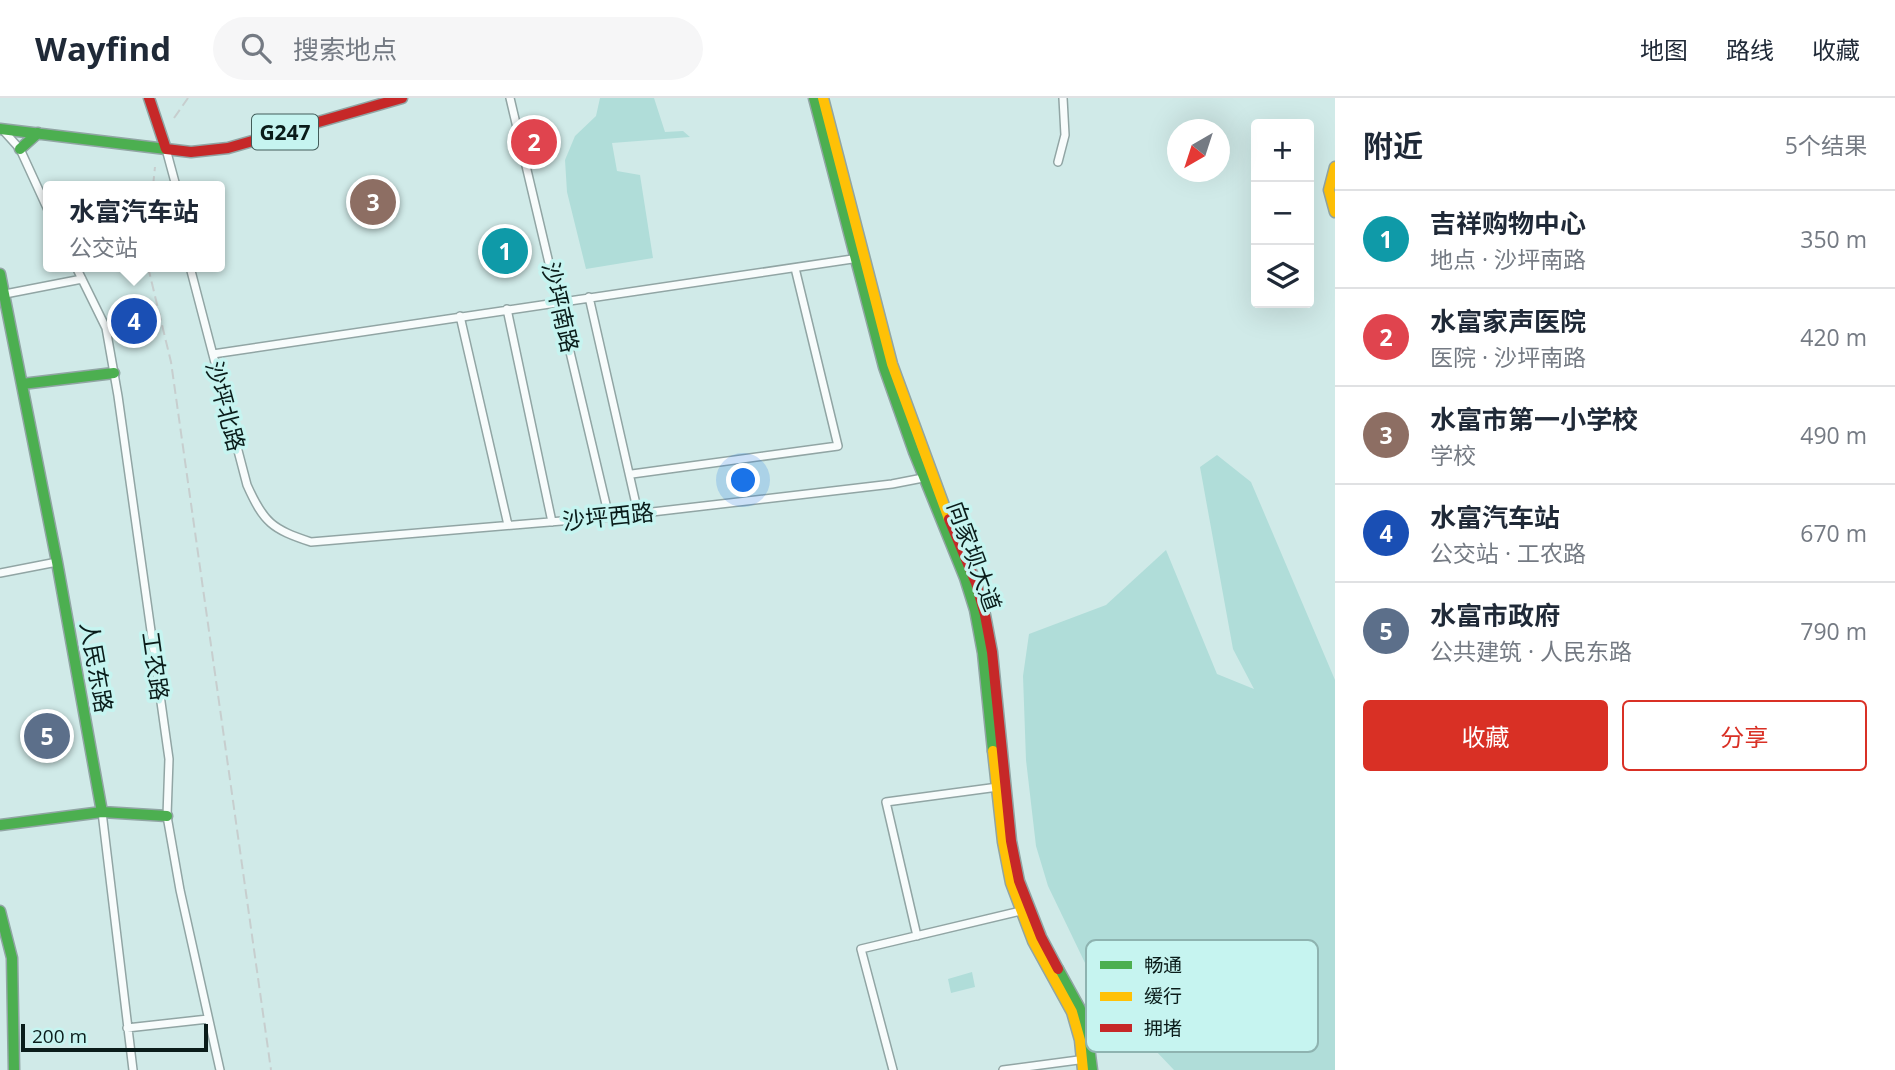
<!DOCTYPE html>
<html lang="zh">
<head>
<meta charset="utf-8">
<style>
	:root { --surface:#fff; --page:#f6f6f7; --text:#1f2937; --muted:#747a83; --line:#e0e1e3; --accent:#d93025 }
	body { margin:0; font-family:"Open Sans","Noto Sans SC",sans-serif; background:var(--page); color:var(--text) }
	.controls { position:absolute; right:21px; top:21px; display:grid; overflow:hidden; border-radius:7px; box-shadow:0 7px 28px #0002 }
	.controls button { width:63px; height:63px; display:grid; place-items:center; padding:0; border:0; border-bottom:2px solid var(--line); background:var(--surface); color:var(--text); font:35px sans-serif }
	.compass { position:absolute; left:1167px; top:21px; width:63px; height:63px; border-radius:50%; background:var(--surface); box-shadow:0 7px 28px #0002; rotate:219deg }
	.scale { position:absolute; left:21px; bottom:18px; width:187px; box-sizing:border-box; padding-left:7px; border:4px solid #0a1c1a; border-top:0; font-size:19px; line-height:24px; white-space:nowrap; color:#0a1c1a; -webkit-text-stroke:5px #c6f4f0; paint-order:stroke }
	.you { position:absolute; left:744px; top:383px; width:24px; height:24px; margin:-18px; border:5px solid #fff; border-radius:50%; background:#1a73e8; box-shadow:0 0 0 10px #1a73e833 }
	.badge { display:grid; place-items:center; width:46px; height:46px; border-radius:50%; background:var(--accent); color:#fff; font-size:23px; font-weight:700 }
	.pin { position:absolute; translate:-50% -50%; border:4px solid #fff; box-shadow:0 2px 7px #0006 }
	.popup { position:absolute; left:43px; top:83px; width:182px; height:91px; box-sizing:border-box; display:grid; place-content:center; border-radius:7px; background:var(--surface); filter:drop-shadow(0 2px 5px #0005); font-size:23px; white-space:nowrap; color:var(--muted) }
	.popup b { font-size:26px; color:var(--text) }
	.popup::after { content:''; position:absolute; left:50%; top:100%; margin-left:-14px; border:14px solid transparent; border-top-color:var(--surface) }
	.list { margin:0; padding:0; list-style:none }
	h2 { display:flex; justify-content:space-between; align-items:center; height:91px; margin:0; padding:0 28px; font-size:30px }
	h2 small { font-size:23px; font-weight:400; color:var(--muted) }
	.list li { display:grid; grid-template-columns:46px 1fr auto; gap:21px; align-items:center; box-sizing:border-box; height:98px; padding:0 28px; border-top:2px solid var(--line) }
	.list b { display:block; font-size:26px; white-space:nowrap }
	.list p { margin:0; font-size:23px; white-space:nowrap; color:var(--muted) }
	.list em { font-size:23px; font-style:normal; color:var(--muted) }
	.actions { display:flex; gap:14px; padding:21px 28px }
	.actions a { flex:1; padding:16px 0; border:2px solid var(--accent); border-radius:7px; text-align:center; font-size:24px; color:var(--accent) }
	.actions .main { background:var(--accent); color:#fff }
	.icon { flex:none; width:38px; height:38px; fill:none; stroke:currentColor; stroke-width:2; stroke-linecap:round; stroke-linejoin:round }
	.map { position:relative; flex:none; width:1335px; height:972px; overflow:hidden }
	header { display:flex; align-items:center; gap:42px; box-sizing:border-box; height:98px; padding:0 35px; background:var(--surface); border-bottom:2px solid var(--line) }
	header strong { font-size:33px }
	nav { display:flex; gap:38px; margin-inline-start:auto; font-size:24px }
	.search { width:490px; height:63px; background:var(--page); display:flex; align-items:center; gap:18px; box-sizing:border-box; padding:0 24px; border-radius:38px; color:var(--muted); font-size:26px }
	main { display:flex }
	aside { flex:1; background:var(--surface) }
	.map>svg:first-child { display:block }
	.green { fill:#b0ddd9 }
	.lines { fill:none; stroke-linecap:round; stroke-linejoin:round }
	.street-casing { stroke:#91a5a4; stroke-width:10 }
	.fast-casing { stroke:#91a5a4; stroke-width:13 }
	.slow-casing { stroke:#91a5a4; stroke-width:13 }
	.jam-casing { stroke:#91a5a4; stroke-width:13 }
	.street { stroke:#f8fcfc; stroke-width:7 }
	.fast { stroke:#4caf50; stroke-width:10 }
	.slow { stroke:#ffc107; stroke-width:10 }
	.jam { stroke:#c62828; stroke-width:10 }
	.rail { stroke:#c7cece; stroke-width:2; stroke-dasharray:10 5; stroke-linecap:butt }
	.labels { text-anchor:middle; dominant-baseline:central; stroke-width:7; stroke-linejoin:round; paint-order:stroke }
	.shield { fill:#c6f4f0; stroke:#425d5a; stroke-width:2 }
	.shield-label { font-size:21px; font-weight:bold; fill:#0a1c1a }
	.street-label { font-size:23px; fill:#0a1c1a; stroke:#c6f4f0 }
	.key { fill:#c6f4f0; stroke:#8eb3b0; stroke-width:2 }
	.key-label { font-size:19px; fill:#0a1c1a }
</style>
</head>
<body>
<header>
<strong>Wayfind</strong>
<div class="search"><svg class="icon" aria-label="search" viewBox="0 0 24 24"><circle cx="10" cy="10" r="6"/><path d="M15 15l6 6"/></svg>搜索地点</div>
<nav><a>地图</a><a>路线</a><a>收藏</a></nav>
</header>
<main>
<div class="map">
<svg width="1335" height="972" viewBox="0 0 1335 972">
	<rect width="100%" height="100%" fill="#d0eae8"/>
	<path class="green" d="M 600,0 L 654,0 L 665,34 L 683,33 L 690,39 L 612,45 L 617,73 L 640,77 L 653,160 L 586,171 L 567,94 L 565,62 L 575,38 L 596,18 Z
		M 1217,357 L 1251,384 L 1335,582 L 1335,972 L 1174,972 L 1137,933 L 1086,867 L 1048,788 L 1036,748 L 1026,662 L 1023,578 L 1029,536 L 1106,507 L 1166,452 L 1217,576 L 1254,591 L 1233,551 L 1200,369 Z
		M 972,874 L 975,889 L 951,895 L 948,881 Z"/>
	<g class="lines">
		<g class="street-casing">
			<path id="street" d="M 510,0 L 609,419
				M 2,31 L 20,51 L 48,112
				M 166,51 L 176,88
				M 1058,64 L 1065,37 L 1063,0
				M 76,169 L 106,230 L 118,298 L 169,661 L 167,718 L 180,792 L 220,972
				M 190,169 L 247,387 C 264,425 272,431 311,444 L 609,419 L 892,386 L 928,379
				M 5,196 L 82,181
				M 589,199 L 638,415
				M 507,211 L 552,424
				M 460,218 L 508,427
				M 213,256 L 859,160
				M 632,376 L 838,348 L 795,170
				M 0,475 L 57,464
				M 102,714 L 133,972
				M 917,838 L 886,704 L 998,689
				M 127,930 L 208,921
				M 893,972 L 861,851 L 1025,812
				M 1003,972 L 1086,961"/>
		</g>
		<g class="fast-casing">
			<path id="fast" d="M 814,0 L 884,269 L 914,354 L 965,480 L 975,512 L 983,555 L 993,653
				M 0,31 L 166,51
				M 20,51 L 38,35
				M 0,176 L 57,464 L 102,714
				M 22,286 L 114,275
				M 0,727 L 102,714 L 167,718
				M 0,813 L 12,860 L 14,972
				M 1058,871 L 1080,911 L 1088,941 L 1092,972"/>
		</g>
		<g class="slow-casing">
			<path id="slow" d="M 823,0 L 892,266 L 949,421
				M 1335,69 L 1329,92 L 1335,114
				M 993,653 L 1003,744 L 1011,785 L 1033,843 L 1072,914 L 1080,942 L 1083,972"/>
		</g>
		<g class="jam-casing">
			<path id="jam" d="M 149,0 L 166,51 L 191,54 L 228,50 L 402,0
				M 949,421 L 976,485 L 985,517 L 992,554 L 1011,743 L 1019,783 L 1041,839 L 1058,871"/>
		</g>
		<use href="#street" class="street"/>
		<use href="#fast" class="fast"/>
		<use href="#slow" class="slow"/>
		<use href="#jam" class="jam"/>
		<path class="rail" d="M 174,20 L 188,0
			M 153,88 L 155,69
			M 148,169 L 171,264 L 271,972"/>
	</g>
	<g class="labels">
		<rect class="shield" x="252" y="16.5" width="66" height="35" rx="5"/>
		<g class="shield-label">
			<text x="285" y="34">G247</text>
		</g>
		<g class="street-label">
			<text transform="translate(561 209) rotate(77)">沙坪南路</text>
			<text transform="translate(226 308) rotate(75)">沙坪北路</text>
			<text transform="translate(608 418) rotate(-6)">沙坪西路</text>
			<text transform="translate(975 458) rotate(70)">向家坝大道</text>
			<text transform="translate(156 568) rotate(82)">工农路</text>
			<text transform="translate(97 569) rotate(80)">人民东路</text>
		</g>
	</g>
	<rect x="1086" y="842" width="232" height="112" rx="10" class="key"/>
	<rect x="1100" y="863" width="32" height="8" fill="#4caf50"/>
	<rect x="1100" y="894" width="32" height="9" fill="#ffc107"/>
	<rect x="1100" y="926" width="32" height="8" fill="#c62828"/>
	<g class="key-label">
		<text x="1144" y="874">畅通</text>
		<text x="1144" y="905">缓行</text>
		<text x="1144" y="937">拥堵</text>
	</g>
</svg>
<div class="controls">
<button>+</button>
<button>−</button>
<button><svg class="icon" aria-label="layers" viewBox="0 0 24 24"><path d="M12 4l9 5-9 5-9-5zM3 14l9 5 9-5"/></svg></button>
</div>
<svg class="compass" viewBox="-18 -18 36 36"><path d="M0-13l5 13h-10z" fill="#e53935"/><path d="M0 13l5-13h-10z" fill="#747a83"/></svg>
<div class="scale">200 m</div>
<div class="you"></div>
<div class="pin badge" style="left:505px;top:153px;background:#0f9aa8">1</div>
<div class="pin badge" style="left:534px;top:44px;background:#e0444e">2</div>
<div class="pin badge" style="left:373px;top:104px;background:#8d6e63">3</div>
<div class="pin badge" style="left:134px;top:223px;background:#1a4fb4">4</div>
<div class="popup"><b>水富汽车站</b>公交站</div>
<div class="pin badge" style="left:47px;top:638px;background:#5c6f8a">5</div>
</div>
<aside>
<h2>附近<small>5个结果</small></h2>
<ul class="list">
<li><span class="badge" style="background:#0f9aa8">1</span><div><b>吉祥购物中心</b><p>地点 · 沙坪南路</p></div><em>350 m</em></li>
<li><span class="badge" style="background:#e0444e">2</span><div><b>水富家声医院</b><p>医院 · 沙坪南路</p></div><em>420 m</em></li>
<li><span class="badge" style="background:#8d6e63">3</span><div><b>水富市第一小学校</b><p>学校</p></div><em>490 m</em></li>
<li><span class="badge" style="background:#1a4fb4">4</span><div><b>水富汽车站</b><p>公交站 · 工农路</p></div><em>670 m</em></li>
<li><span class="badge" style="background:#5c6f8a">5</span><div><b>水富市政府</b><p>公共建筑 · 人民东路</p></div><em>790 m</em></li>
</ul>
<div class="actions"><a class="main">收藏</a><a>分享</a></div>
</aside>
</main>
</body>
</html>
